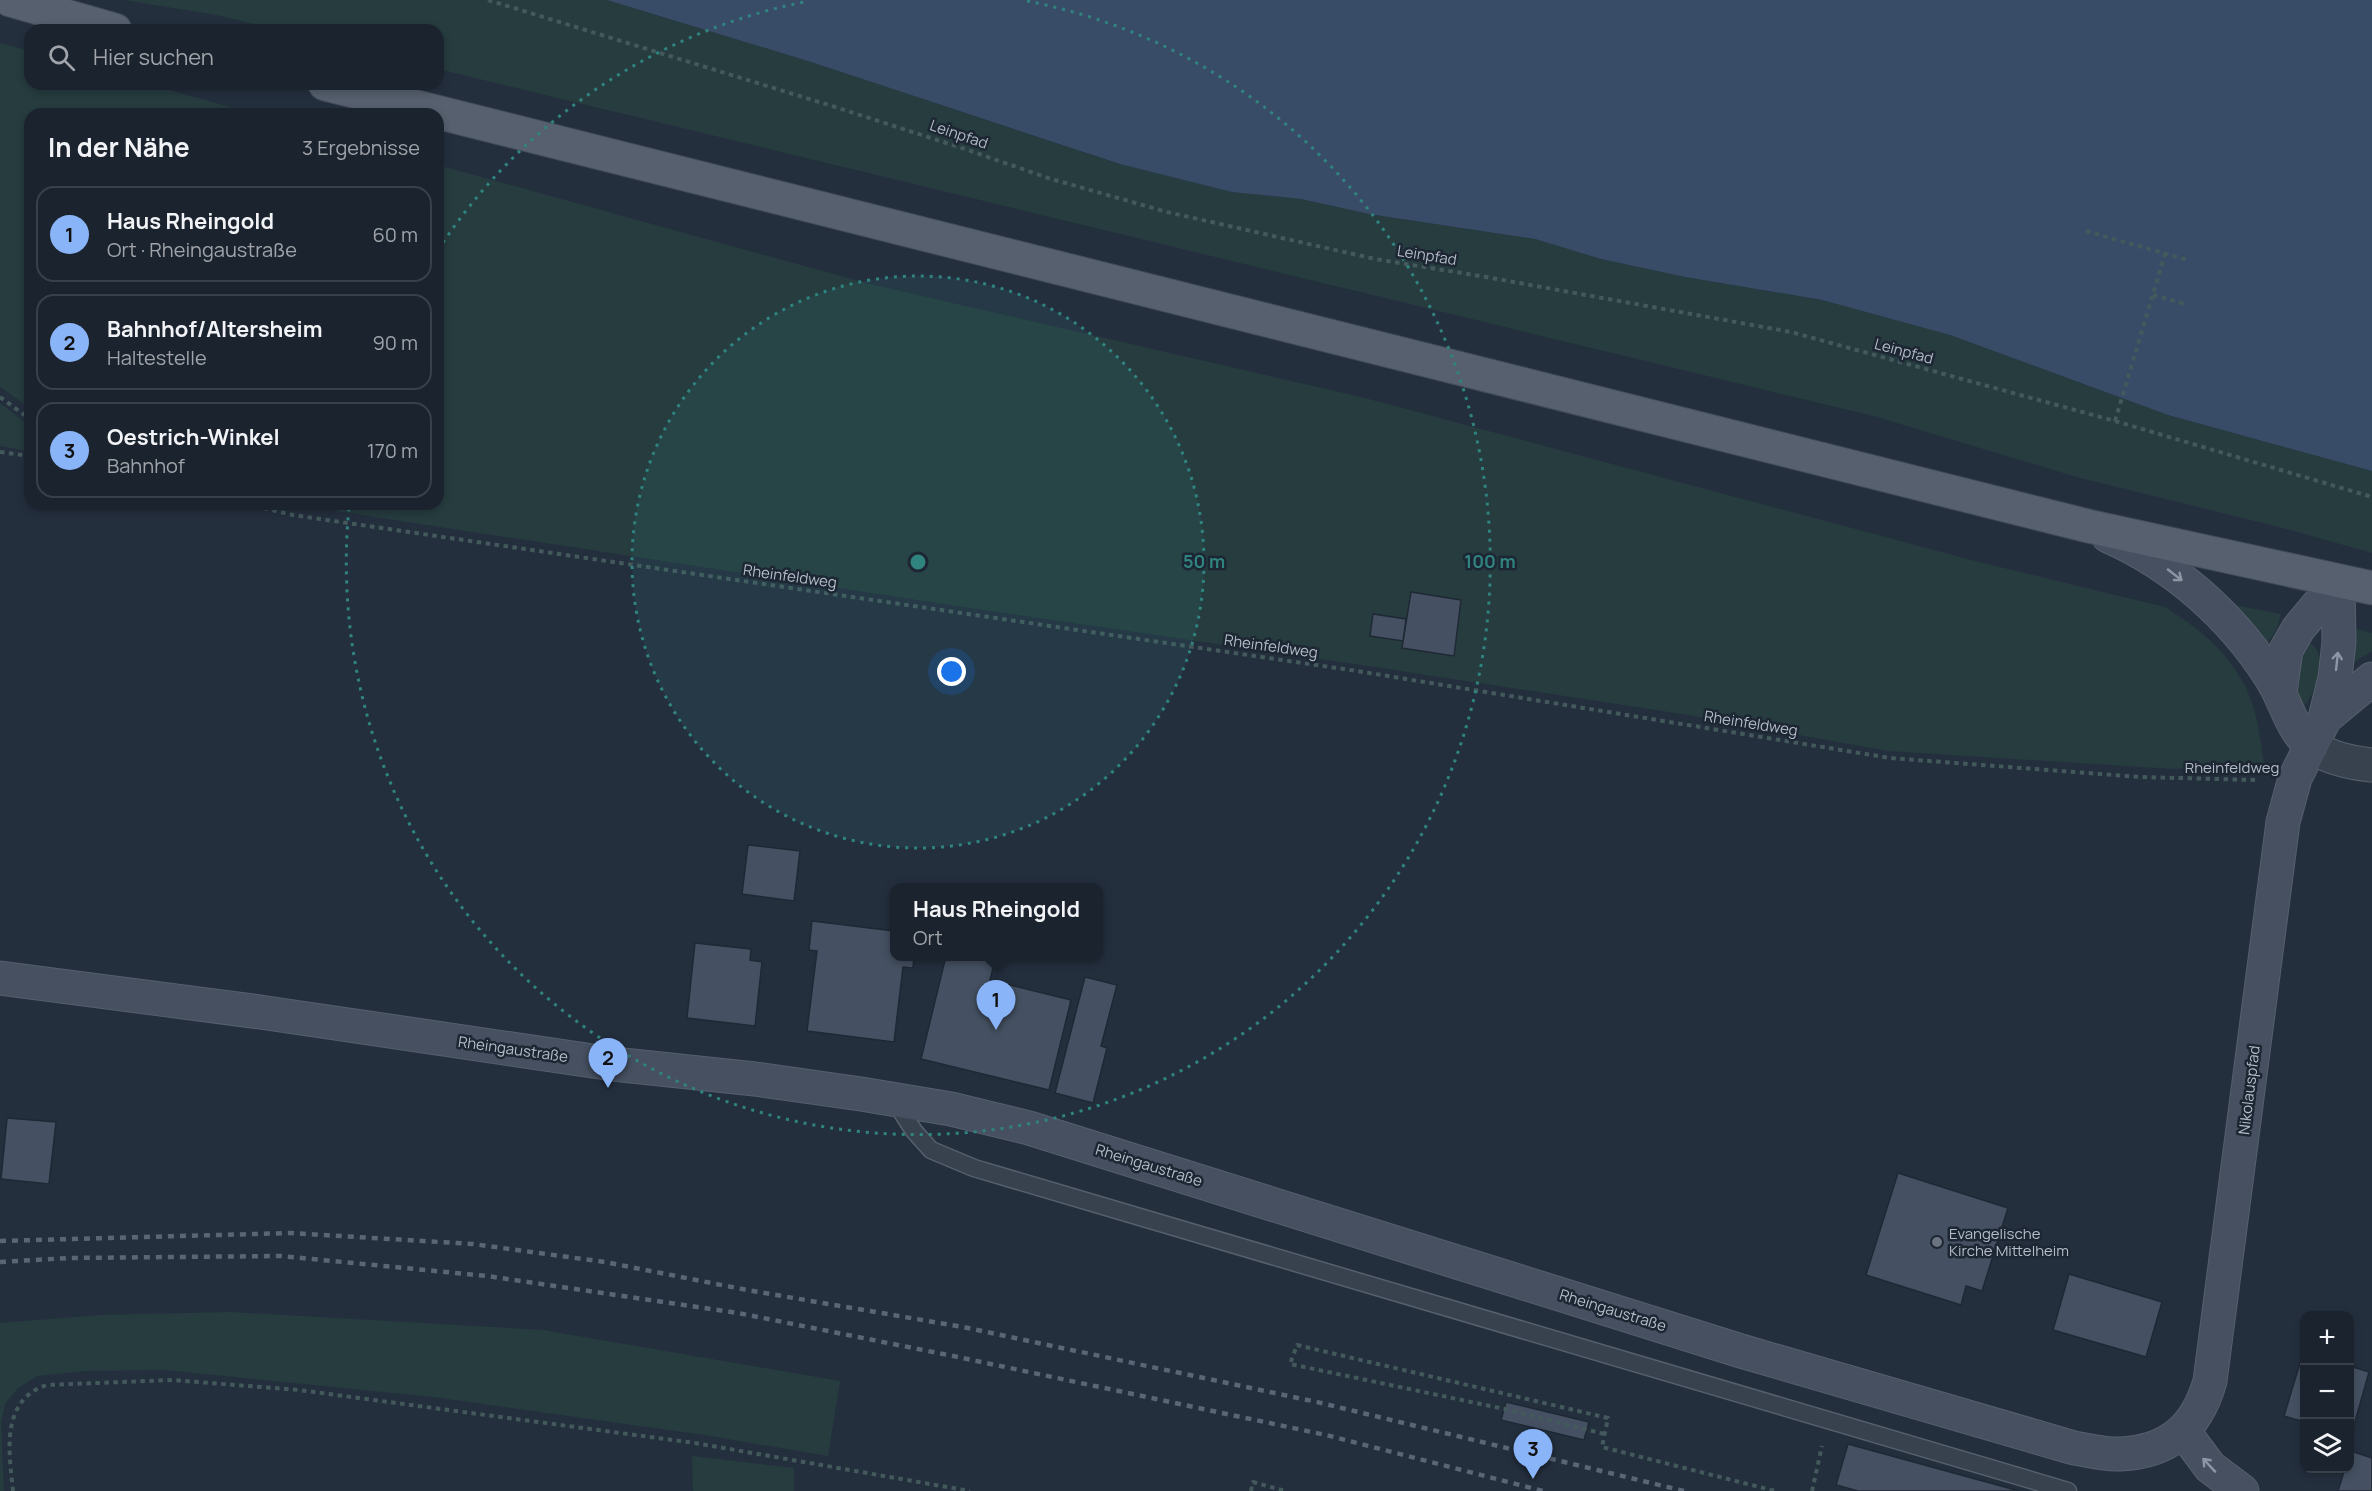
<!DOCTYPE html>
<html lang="de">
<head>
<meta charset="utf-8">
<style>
	:root { --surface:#1b232e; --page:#282f3a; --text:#f1f3f6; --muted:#a0a4aa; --line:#39404a; --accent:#8ab4f8 }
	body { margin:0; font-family:Manrope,sans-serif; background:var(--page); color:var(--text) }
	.controls { position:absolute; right:18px; bottom:18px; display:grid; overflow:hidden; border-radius:12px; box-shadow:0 3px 9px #0003 }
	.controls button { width:54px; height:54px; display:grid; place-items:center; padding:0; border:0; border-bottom:2px solid var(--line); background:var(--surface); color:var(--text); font:30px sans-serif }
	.you { position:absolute; left:952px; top:672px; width:21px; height:21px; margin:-15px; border:4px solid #fff; border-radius:50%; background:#1a73e8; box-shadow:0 0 0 9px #1a73e833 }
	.badge { display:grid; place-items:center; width:39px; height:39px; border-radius:50%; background:var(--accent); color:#111; font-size:20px; font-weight:700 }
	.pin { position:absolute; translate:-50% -50px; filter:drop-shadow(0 2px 3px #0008) }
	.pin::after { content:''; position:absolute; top:32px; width:21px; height:18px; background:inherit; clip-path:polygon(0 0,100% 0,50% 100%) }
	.popup { position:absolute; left:890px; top:883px; width:213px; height:78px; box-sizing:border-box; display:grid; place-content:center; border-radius:12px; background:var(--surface); filter:drop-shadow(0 2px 4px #0005); font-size:20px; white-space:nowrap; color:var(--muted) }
	.popup b { font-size:22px; color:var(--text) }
	.popup::after { content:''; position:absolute; left:50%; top:100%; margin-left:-12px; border:12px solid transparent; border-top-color:var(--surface) }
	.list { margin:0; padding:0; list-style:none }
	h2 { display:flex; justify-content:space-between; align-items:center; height:78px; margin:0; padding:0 24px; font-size:26px }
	h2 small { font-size:20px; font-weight:400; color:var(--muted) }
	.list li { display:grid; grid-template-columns:39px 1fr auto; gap:18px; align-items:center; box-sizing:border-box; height:96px; margin:0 12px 12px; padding:0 12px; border:2px solid var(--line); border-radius:18px }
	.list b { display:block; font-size:22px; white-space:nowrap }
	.list p { margin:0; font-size:20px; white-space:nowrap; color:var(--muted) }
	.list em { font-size:20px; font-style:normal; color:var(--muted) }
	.icon { flex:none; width:33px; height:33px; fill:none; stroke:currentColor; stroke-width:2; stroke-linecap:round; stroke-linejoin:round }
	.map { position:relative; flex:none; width:2372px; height:1491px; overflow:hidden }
	.search { position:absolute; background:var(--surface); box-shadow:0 3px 9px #0003; left:24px; top:24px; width:420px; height:66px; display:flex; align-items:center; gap:15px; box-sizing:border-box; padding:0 21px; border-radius:18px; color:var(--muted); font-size:22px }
	.panel { position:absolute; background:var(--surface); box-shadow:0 3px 9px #0003; left:24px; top:108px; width:420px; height:402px; border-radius:18px }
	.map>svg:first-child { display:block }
	.green { fill:#263c3f }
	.water { fill:#394c67 }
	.building { fill:#455162; stroke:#1f2835; stroke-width:1.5 }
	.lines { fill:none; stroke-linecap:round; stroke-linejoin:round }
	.service-casing { stroke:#565f6c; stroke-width:19 }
	.tertiary-casing { stroke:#565f6c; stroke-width:35 }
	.secondary-casing { stroke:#565f6c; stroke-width:35 }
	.primary-casing { stroke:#414a57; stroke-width:35 }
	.path { stroke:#44595c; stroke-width:4; stroke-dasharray:4.5 4.5; stroke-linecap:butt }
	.service { stroke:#38414e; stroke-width:16 }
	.tertiary { stroke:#38414e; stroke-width:33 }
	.secondary { stroke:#465061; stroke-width:33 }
	.primary { stroke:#56606e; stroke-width:33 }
	.rail { stroke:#5a6575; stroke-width:4.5; stroke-dasharray:6 6; stroke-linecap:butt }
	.oneway { stroke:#8e96a5 }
	.ring { fill:none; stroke:#308480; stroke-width:3; stroke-dasharray:3 6 }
	.worship-dot { fill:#6b7280; stroke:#1d2633; stroke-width:2 }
	.labels { text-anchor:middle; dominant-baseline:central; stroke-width:5; stroke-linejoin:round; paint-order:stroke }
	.street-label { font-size:15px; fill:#b4bcc9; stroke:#1d2633 }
	.poi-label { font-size:15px; fill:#b4bcc9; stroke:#1d2633; text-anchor:start }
	.centre { fill:#308480; stroke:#1d2633; stroke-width:3 }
	.ring-label { font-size:18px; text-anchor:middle; font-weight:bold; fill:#308480; stroke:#1d2633; stroke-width:5; stroke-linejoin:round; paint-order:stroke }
</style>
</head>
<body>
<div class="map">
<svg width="2372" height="1491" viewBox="0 0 2372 1491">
	<rect width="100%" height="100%" fill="#242f3e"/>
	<path class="green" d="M 124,0 L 607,0 L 811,62 L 1120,164 L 1232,192 L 1301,199 L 1369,214 L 1535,239 L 1601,259 L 1685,277 L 1822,300 L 1950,335 L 2168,415 L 2372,471 L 2372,553 L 2283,528 L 2080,478 L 1877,417 L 438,69 L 438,30 L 278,30 L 222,16 Z
		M 0,43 L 30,51 L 30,84 L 148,84 L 255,114 L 30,114 L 30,408 L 0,387 Z
		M 438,165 L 866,283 L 1365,398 L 1975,561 L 2165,607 C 2205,632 2240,662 2254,709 C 2259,726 2261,746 2264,763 L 2252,767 L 2174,769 L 1888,751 L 1688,715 L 1375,667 L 976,609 L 290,504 L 438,504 Z
		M 0,403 L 26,423 L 30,429 L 30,451 L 0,446 Z
		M 2234,605 L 2281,614 L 2277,628 L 2265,648 Z
		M 2349,627 L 2372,633 L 2372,651 L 2354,662 Z
		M 2308,642 C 2334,655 2313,699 2298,714 L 2292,669 Z
		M 231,1312 L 543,1330 L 840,1381 L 828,1456 L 704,1435 L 433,1397 L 165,1370 L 85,1371 L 37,1376 L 17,1389 L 5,1404 L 1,1422 L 4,1491 L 0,1491 L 0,1323 L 100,1315 Z
		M 692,1456 L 794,1468 L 794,1491 L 693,1491 Z"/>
	<path class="water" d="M 607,0 L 2372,0 L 2372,471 L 2168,415 L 1950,335 L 1822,300 L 1685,277 L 1601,259 L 1535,239 L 1369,214 L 1301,199 L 1232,192 L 1120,164 L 811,62 Z"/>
	<path class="building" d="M 1411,592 L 1461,600 L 1454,656 L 1402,648 Z
		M 1373,614 L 1406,619 L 1403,641 L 1370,636 Z
		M 748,845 L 800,851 L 794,901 L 742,894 Z
		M 812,921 L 894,931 L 894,956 L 914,956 L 913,968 L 903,967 L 894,1042 L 807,1031 L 817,951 L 809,950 Z
		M 695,943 L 751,949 L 750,960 L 762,962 L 755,1026 L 687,1018 Z
		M 946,956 L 996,956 L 990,980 L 1071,1000 L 1049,1090 L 921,1059 Z
		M 1085,977 L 1117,985 L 1101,1046 L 1107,1048 L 1093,1103 L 1055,1093 Z
		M 7,1118 L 56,1122 L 49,1184 L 1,1179 Z
		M 1898,1173 L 2008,1208 L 1982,1291 L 1966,1286 L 1961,1305 L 1866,1275 Z
		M 2069,1274 L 2162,1302 L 2146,1357 L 2053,1330 Z
		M 2303,1353 L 2304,1353 L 2304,1422 L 2284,1416 Z
		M 2350,1366 L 2369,1372 L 2351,1436 L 2350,1435 Z
		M 1506,1402 L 1589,1422 L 1584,1440 L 1501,1420 Z
		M 1848,1444 L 2019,1491 L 1858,1491 L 1836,1485 Z
		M 2351,1451 L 2372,1458 L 2372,1491 L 2338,1491 L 2345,1468 L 2350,1468 Z"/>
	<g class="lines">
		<g class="service-casing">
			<path id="service" d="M 894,1100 L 914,1131 L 931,1150 L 974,1168 L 2068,1491"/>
		</g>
		<g class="tertiary-casing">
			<path id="tertiary" d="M 2311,747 C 2330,758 2350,763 2372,765"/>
		</g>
		<g class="secondary-casing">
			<path id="secondary" d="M 2108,536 C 2174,565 2231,615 2270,676 C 2287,702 2287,722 2311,747
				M 2280,692 L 2286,650 L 2298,629 L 2338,581
				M 2325,718 L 2372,679
				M 0,978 L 260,1012 L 613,1064 L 755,1079 L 861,1094 L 951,1109 L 1029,1128 L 1741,1351 L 2074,1448 C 2088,1450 2105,1455 2120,1454 C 2170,1452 2197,1427 2210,1381 L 2283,822 L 2295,778 L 2325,718 L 2335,678 L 2339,642 L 2338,581
				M 2184,1432 L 2210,1467 L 2242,1491"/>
		</g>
		<g class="primary-casing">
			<path id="primary" d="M 10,0 L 115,30
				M 325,84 L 2088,526 L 2372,588"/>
		</g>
		<path class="path" d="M 488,0 L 832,106 L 965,149 L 1048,178 L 1167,212 L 1375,259 L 1486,277 L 1791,332 L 2115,421 L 2372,497
			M 2086,231 L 2188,260
			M 2153,295 L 2188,305
			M 0,397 L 30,419
			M 2115,421 L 2165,254
			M 0,452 L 30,456
			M 246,504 L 293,515 L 1357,671 L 1890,758 L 2140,777 L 2256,780
			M 1604,1434 L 1514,1411 L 1290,1364 L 1297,1345 L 1608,1418 L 1602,1447 L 1775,1491
			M 13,1491 C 9,1452 0,1400 47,1385 L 172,1380 L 299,1390 L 695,1443 L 970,1491
			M 1251,1491 L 1253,1482 L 1285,1491
			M 1812,1491 L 1822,1446"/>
		<use href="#service" class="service"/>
		<use href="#tertiary" class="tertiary"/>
		<use href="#secondary" class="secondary"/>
		<use href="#primary" class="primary"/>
		<path class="rail" d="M 0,1241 L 290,1233 L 473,1244 L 605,1262 L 747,1290 L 963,1327 L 1317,1402 L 1684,1491
			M 0,1262 L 69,1258 L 281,1256 L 487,1276 L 738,1313 L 958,1357 L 1326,1435 L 1543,1491"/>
	</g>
	<defs><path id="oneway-shaft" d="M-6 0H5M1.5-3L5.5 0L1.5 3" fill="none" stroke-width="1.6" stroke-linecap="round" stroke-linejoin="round" transform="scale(1.5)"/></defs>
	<g class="oneway">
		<use href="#oneway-shaft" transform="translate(2175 575) rotate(38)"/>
		<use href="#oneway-shaft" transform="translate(2337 661) rotate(-84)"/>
		<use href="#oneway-shaft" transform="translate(2209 1465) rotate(-133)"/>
	</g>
	<circle cx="918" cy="562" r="286" fill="#308480" fill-opacity=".12"/>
	<g class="ring">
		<circle cx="918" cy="562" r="286"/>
		<path d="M438 250A572 572 0 0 1 809 1M1027 1A572 572 0 1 1 349 507"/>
	</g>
	<circle class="worship-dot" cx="1937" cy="1242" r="6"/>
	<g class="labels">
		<g class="street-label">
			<text transform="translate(959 134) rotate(19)">Leinpfad</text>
			<text transform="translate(1427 255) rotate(9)">Leinpfad</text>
			<text transform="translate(1904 351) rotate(15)">Leinpfad</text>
			<text transform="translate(790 576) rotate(8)">Rheinfeldweg</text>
			<text transform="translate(1271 646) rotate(8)">Rheinfeldweg</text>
			<text transform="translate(1751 723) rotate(9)">Rheinfeldweg</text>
			<text x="2232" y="767">Rheinfeldweg</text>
			<text transform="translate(513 1049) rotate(8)">Rheingaustraße</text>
			<text transform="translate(2249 1090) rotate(-83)">Nikolauspfad</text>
			<text transform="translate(1149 1165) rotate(17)">Rheingaustraße</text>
			<text transform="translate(1613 1310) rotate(17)">Rheingaustraße</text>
		</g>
		<g class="poi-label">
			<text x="1949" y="1233">Evangelische<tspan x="1949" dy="17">Kirche Mittelheim</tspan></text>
		</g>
	</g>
	<circle cx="918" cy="562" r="9" class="centre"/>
	<g class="ring-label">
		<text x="1204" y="568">50 m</text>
		<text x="1490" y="568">100 m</text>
	</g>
</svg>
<div class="controls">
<button>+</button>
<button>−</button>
<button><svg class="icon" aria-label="layers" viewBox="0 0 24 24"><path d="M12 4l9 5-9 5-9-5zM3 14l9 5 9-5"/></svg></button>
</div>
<div class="you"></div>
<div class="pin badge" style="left:996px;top:1030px">1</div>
<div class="popup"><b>Haus Rheingold</b>Ort</div>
<div class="pin badge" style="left:608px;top:1088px">2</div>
<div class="pin badge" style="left:1533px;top:1479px">3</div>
<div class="search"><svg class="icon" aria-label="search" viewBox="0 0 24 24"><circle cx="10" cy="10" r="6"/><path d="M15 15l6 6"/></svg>Hier suchen</div>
<section class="panel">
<h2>In der Nähe<small>3 Ergebnisse</small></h2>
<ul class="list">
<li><span class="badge">1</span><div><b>Haus Rheingold</b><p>Ort · Rheingaustraße</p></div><em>60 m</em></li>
<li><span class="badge">2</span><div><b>Bahnhof/Altersheim</b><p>Haltestelle</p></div><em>90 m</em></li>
<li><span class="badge">3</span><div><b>Oestrich-Winkel</b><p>Bahnhof</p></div><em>170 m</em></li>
</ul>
</section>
</div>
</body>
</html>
